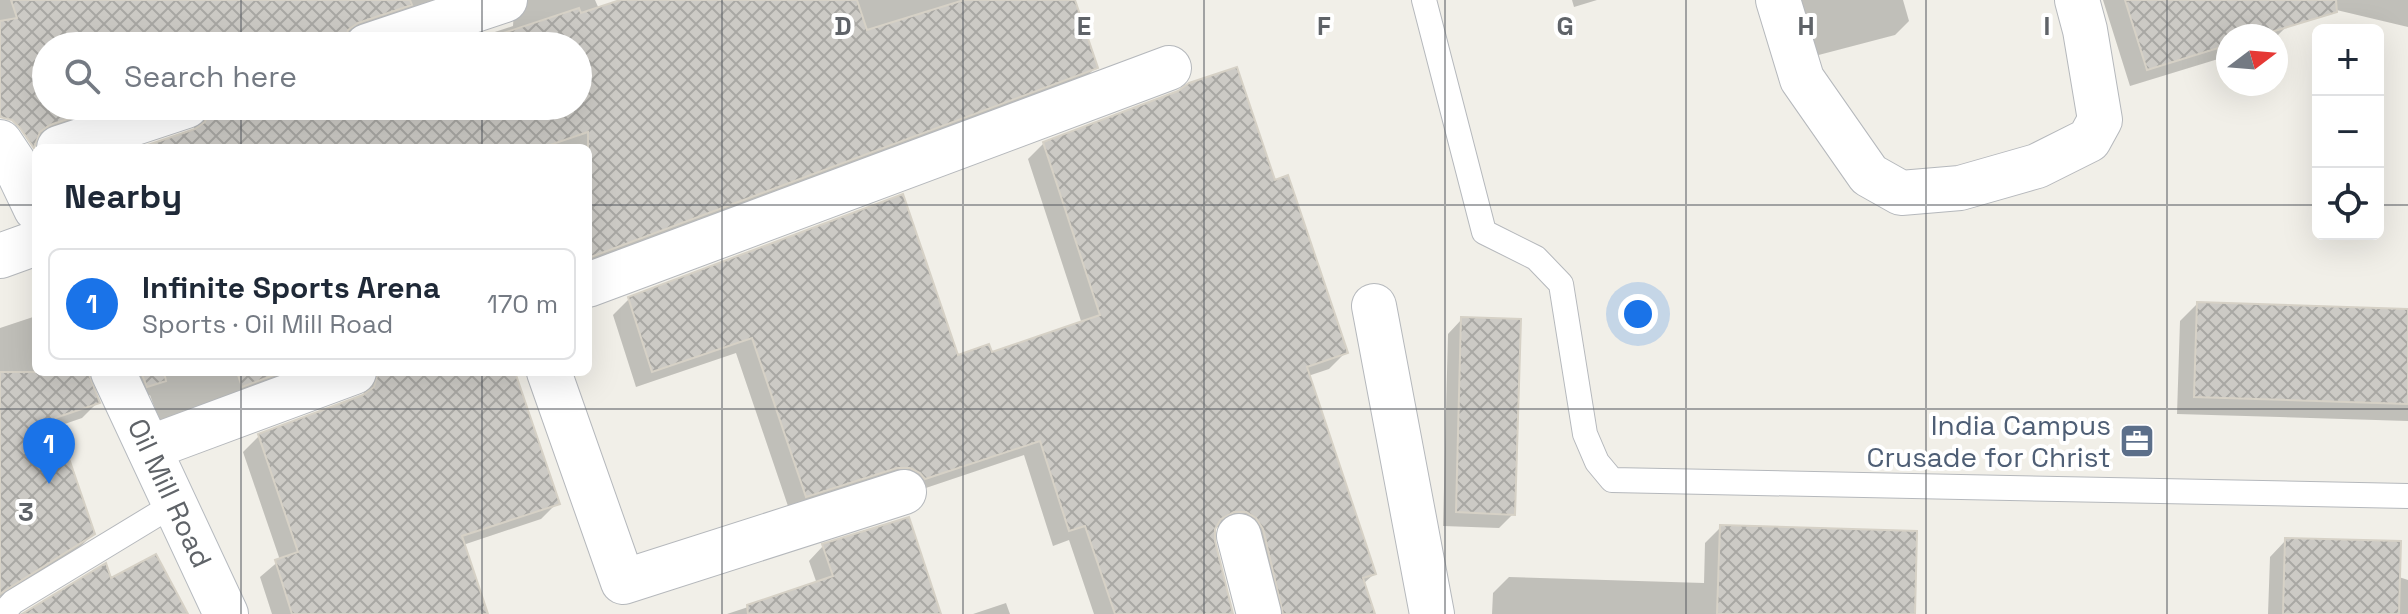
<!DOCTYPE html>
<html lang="en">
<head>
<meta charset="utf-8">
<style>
	:root { --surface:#fff; --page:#f2f2f3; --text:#1f2937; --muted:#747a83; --line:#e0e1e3; --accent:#1a73e8 }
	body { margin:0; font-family:"Space Grotesk",sans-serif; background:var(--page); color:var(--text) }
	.controls { position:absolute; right:24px; top:24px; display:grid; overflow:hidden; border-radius:12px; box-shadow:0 8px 32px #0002 }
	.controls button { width:72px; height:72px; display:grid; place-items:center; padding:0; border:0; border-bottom:2px solid var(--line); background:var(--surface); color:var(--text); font:40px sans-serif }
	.compass { position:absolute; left:2216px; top:24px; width:72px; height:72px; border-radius:50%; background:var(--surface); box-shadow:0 8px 32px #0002; rotate:74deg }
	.you { position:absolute; left:1638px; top:314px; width:28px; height:28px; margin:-20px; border:6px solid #fff; border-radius:50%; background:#1a73e8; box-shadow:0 0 0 12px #1a73e833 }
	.badge { display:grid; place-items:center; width:52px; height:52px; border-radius:50%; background:var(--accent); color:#fff; font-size:26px; font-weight:700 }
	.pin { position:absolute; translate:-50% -66px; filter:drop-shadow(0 2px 4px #0008) }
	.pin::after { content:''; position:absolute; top:42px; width:28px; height:24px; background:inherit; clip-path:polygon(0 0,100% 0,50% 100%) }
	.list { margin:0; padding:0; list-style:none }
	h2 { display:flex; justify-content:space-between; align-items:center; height:104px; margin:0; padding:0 32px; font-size:34px }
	h2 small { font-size:26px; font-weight:400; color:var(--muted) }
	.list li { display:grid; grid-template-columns:52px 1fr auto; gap:24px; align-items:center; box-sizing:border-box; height:112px; margin:0 16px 16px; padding:0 16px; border:2px solid var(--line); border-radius:12px }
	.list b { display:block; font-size:30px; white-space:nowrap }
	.list p { margin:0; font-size:26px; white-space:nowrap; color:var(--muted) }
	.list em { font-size:26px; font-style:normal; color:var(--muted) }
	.icon { flex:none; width:44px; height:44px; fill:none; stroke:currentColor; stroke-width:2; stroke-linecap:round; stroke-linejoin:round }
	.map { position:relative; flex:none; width:2408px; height:614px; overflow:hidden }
	.search { position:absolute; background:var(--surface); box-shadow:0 8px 32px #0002; left:32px; top:32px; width:560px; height:88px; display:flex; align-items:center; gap:20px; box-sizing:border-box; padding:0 28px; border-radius:44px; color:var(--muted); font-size:30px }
	.panel { position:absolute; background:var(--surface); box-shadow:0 8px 32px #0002; left:32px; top:144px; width:560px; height:232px; border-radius:12px }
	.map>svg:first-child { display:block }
	.shadow { fill:#0003 }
	.building { fill:url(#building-cross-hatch); stroke:#d6d1c6; stroke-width:2 }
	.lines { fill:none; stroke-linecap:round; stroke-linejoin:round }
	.lane-casing { stroke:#b5b8bc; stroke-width:26 }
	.street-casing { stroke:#b5b8bc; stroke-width:46 }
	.secondary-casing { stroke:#b6babf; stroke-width:46 }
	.lane { stroke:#fff; stroke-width:24 }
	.street { stroke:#fff; stroke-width:44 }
	.secondary { stroke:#fff; stroke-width:44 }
	.grid { fill:none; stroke:#5f6368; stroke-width:2; stroke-opacity:0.55 }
	.labels { text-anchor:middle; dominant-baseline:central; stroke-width:8; stroke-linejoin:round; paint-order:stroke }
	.service-label { font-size:28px; fill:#4e5e75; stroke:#fff; text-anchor:end }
	.street-label { font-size:28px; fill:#5f6368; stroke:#fff }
	.grid-label { font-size:26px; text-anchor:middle; font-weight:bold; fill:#5f6368; stroke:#fff; stroke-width:8; stroke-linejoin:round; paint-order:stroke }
</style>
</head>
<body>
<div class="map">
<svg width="2408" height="614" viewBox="0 0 2408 614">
	<defs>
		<pattern id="building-cross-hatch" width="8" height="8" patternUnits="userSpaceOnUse" patternTransform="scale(2)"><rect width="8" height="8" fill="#cccac5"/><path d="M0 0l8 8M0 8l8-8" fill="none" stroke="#a9a8a4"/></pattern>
	</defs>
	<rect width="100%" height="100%" fill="#f1efe8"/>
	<path class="shadow" d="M 0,0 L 454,0 L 342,37 L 341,46 L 46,46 L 46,106 L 135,106 L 36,139 L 0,30 Z
		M 508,0 L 595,0 L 599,9 L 627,0 L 1073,0 L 1096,67 L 1080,83 L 588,267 L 588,148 L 145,148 L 194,132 L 194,114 L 189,106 L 578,106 L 578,46 L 452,46 L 513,26 L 514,9 Z
		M 1572,0 L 1597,0 L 1574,7 Z
		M 1796,0 L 1903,0 L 1909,21 L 1895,35 L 1811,57 Z
		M 2103,0 L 2279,0 L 2287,26 L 2276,37 L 2228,36 L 2228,56 L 2130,86 Z
		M 2308,0 L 2408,0 L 2408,27 L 2307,3 Z
		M 1044,143 L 1274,182 L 1345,353 L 1329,369 L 1308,376 L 1374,574 L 1363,584 L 1373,614 L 1265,614 L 1230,528 L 1216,527 L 1213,528 L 1213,542 L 1231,614 L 1094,614 L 1069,540 L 1053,546 L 1024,455 L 908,494 L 790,512 L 736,353 L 636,387 L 613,315 L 629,299 L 956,358 L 991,354 L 1082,324 L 1028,159 Z
		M 2197,304 L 2408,311 L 2408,421 L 2177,414 L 2180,321 Z
		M 36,316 L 36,372 L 87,372 L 98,402 L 82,418 L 56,427 L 93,534 L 77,550 L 0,597 L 0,328 Z
		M 1462,319 L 1513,514 L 1499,528 L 1443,526 L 1448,334 Z
		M 116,372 L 305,372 L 161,426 L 150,395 L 132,401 Z
		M 357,372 L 513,372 L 557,503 L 541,519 L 463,545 L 486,614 L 272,614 L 260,577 L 280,560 L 243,452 L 259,436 L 361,398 L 364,393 L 362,379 Z
		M 1721,527 L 1911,614 L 1492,614 L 1493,593 L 1509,577 L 1704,583 L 1705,543 Z
		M 2286,540 L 2408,580 L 2408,614 L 2268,614 L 2270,557 Z
		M 823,546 L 939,614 L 727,614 L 817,584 L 809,561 Z
		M 1006,603 L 1010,614 L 973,614 Z"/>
	<path class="building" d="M 11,0 L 410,0 L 412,5 L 358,23 L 348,30 L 343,46 L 46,46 L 46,106 L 106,106 L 50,125 L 40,132 L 34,148 L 20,128 L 12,120 L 0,117 L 0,21 L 17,18 Z
		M 620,0 L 857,0 L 867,30 L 964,0 L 1075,0 L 1098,68 L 588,258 L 588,132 L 541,148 L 139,148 L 195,129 L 205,122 L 210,106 L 578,106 L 578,46 L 464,46 L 579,8 L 581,13 Z
		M 2125,0 L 2336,0 L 2337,12 L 2258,36 L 2228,36 L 2228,45 L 2147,70 Z
		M 1237,67 L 1275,180 L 1288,175 L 1348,353 L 1307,367 L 1376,574 L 1363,578 L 1375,614 L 1283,614 L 1263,529 L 1256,518 L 1246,512 L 1234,512 L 1221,519 L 1215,529 L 1215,541 L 1233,614 L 1115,614 L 1085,526 L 1069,531 L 1040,441 L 925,479 L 920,473 L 910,468 L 897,468 L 806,497 L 752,338 L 652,372 L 628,297 L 903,194 L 958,355 L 989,344 L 992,352 L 1100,315 L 1043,142 L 1178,91 L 1189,83 Z
		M 2197,302 L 2408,309 L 2408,404 L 2194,397 Z
		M 1461,317 L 1521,319 L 1515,515 L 1456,512 Z
		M 0,372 L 88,372 L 100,403 L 55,418 L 95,534 L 0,594 Z
		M 141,372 L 164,372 L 166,381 L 147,387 Z
		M 237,372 L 282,372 L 242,387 Z
		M 378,372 L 515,372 L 560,504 L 462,536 L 488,614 L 292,614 L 275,560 L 298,552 L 258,434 L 363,395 L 374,387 Z
		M 909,517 L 941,614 L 748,614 L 747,605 L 833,576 L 822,544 Z
		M 1720,525 L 1917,531 L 1915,614 L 1717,614 Z
		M 2285,538 L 2401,541 L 2399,614 L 2283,614 Z
		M 156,554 L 188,614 L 22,614 L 106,563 L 111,578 Z"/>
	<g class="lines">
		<g class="lane-casing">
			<path id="lane" d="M 1424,0 L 1484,232 L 1536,258 L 1561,284 L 1585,434 L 1597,462 L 1612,480 L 2408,496
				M 2,614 L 13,602 L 176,503"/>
		</g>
		<g class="street-casing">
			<path id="street" d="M 1778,0 L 1802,79 L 1869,175 L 1901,193 L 1960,188 L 2037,166 L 2089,140 L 2100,120 L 2085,30 L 2077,0
				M 367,46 L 505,0
				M 59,148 L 186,106
				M 0,256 L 36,243
				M 588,285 L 1169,68
				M 1374,306 L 1432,614
				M 549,372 L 623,582 L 904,492
				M 149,448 L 354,372
				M 1239,536 L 1259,614"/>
		</g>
		<g class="secondary-casing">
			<path id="secondary" d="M 0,142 L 14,163 L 36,209
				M 113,372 L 226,614"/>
		</g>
		<use href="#lane" class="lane"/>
		<use href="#street" class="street"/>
		<use href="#secondary" class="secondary"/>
	</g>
	<path class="grid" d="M 241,0 L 241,46M 482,0 L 482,46M 722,0 L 722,614M 963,0 L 963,614M 1204,0 L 1204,614M 1445,0 L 1445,614M 1686,0 L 1686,614M 1926,0 L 1926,614M 2167,0 L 2167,614M 241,106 L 241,148M 482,106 L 482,148M 0,205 L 36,205M 588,205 L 2318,205M 2378,205 L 2408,205M 241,372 L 241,614M 482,372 L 482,614M 0,409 L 2408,409"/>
	<defs>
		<g id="office-square" transform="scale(1.8)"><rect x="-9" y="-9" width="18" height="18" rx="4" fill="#5c6f8a" stroke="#fff"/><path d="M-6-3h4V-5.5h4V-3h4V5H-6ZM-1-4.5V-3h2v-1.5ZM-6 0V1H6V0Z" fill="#fff"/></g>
	</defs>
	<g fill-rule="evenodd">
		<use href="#office-square" x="2137" y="441"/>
	</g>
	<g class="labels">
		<g class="service-label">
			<text x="2111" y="425">India Campus<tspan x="2111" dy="32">Crusade for Christ</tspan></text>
		</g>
		<g class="street-label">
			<text transform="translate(170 493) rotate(65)">Oil Mill Road</text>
		</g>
	</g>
	<g class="grid-label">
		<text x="843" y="35">D</text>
		<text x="1084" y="35">E</text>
		<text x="1324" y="35">F</text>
		<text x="1565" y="35">G</text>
		<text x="1806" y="35">H</text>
		<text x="2047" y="35">I</text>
		<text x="26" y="521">3</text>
	</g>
</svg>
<div class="controls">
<button>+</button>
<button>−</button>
<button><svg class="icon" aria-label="locate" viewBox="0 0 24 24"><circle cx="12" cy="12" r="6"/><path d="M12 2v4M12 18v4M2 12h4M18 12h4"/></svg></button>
</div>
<svg class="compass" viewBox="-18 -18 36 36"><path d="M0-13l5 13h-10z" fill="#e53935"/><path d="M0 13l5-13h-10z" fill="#747a83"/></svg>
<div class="you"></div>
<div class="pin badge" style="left:49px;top:484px">1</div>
<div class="search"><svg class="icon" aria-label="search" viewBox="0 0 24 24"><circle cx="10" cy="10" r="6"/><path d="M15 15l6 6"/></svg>Search here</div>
<section class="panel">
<h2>Nearby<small></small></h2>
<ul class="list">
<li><span class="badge">1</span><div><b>Infinite Sports Arena</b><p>Sports · Oil Mill Road</p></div><em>170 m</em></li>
</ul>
</section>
</div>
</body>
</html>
